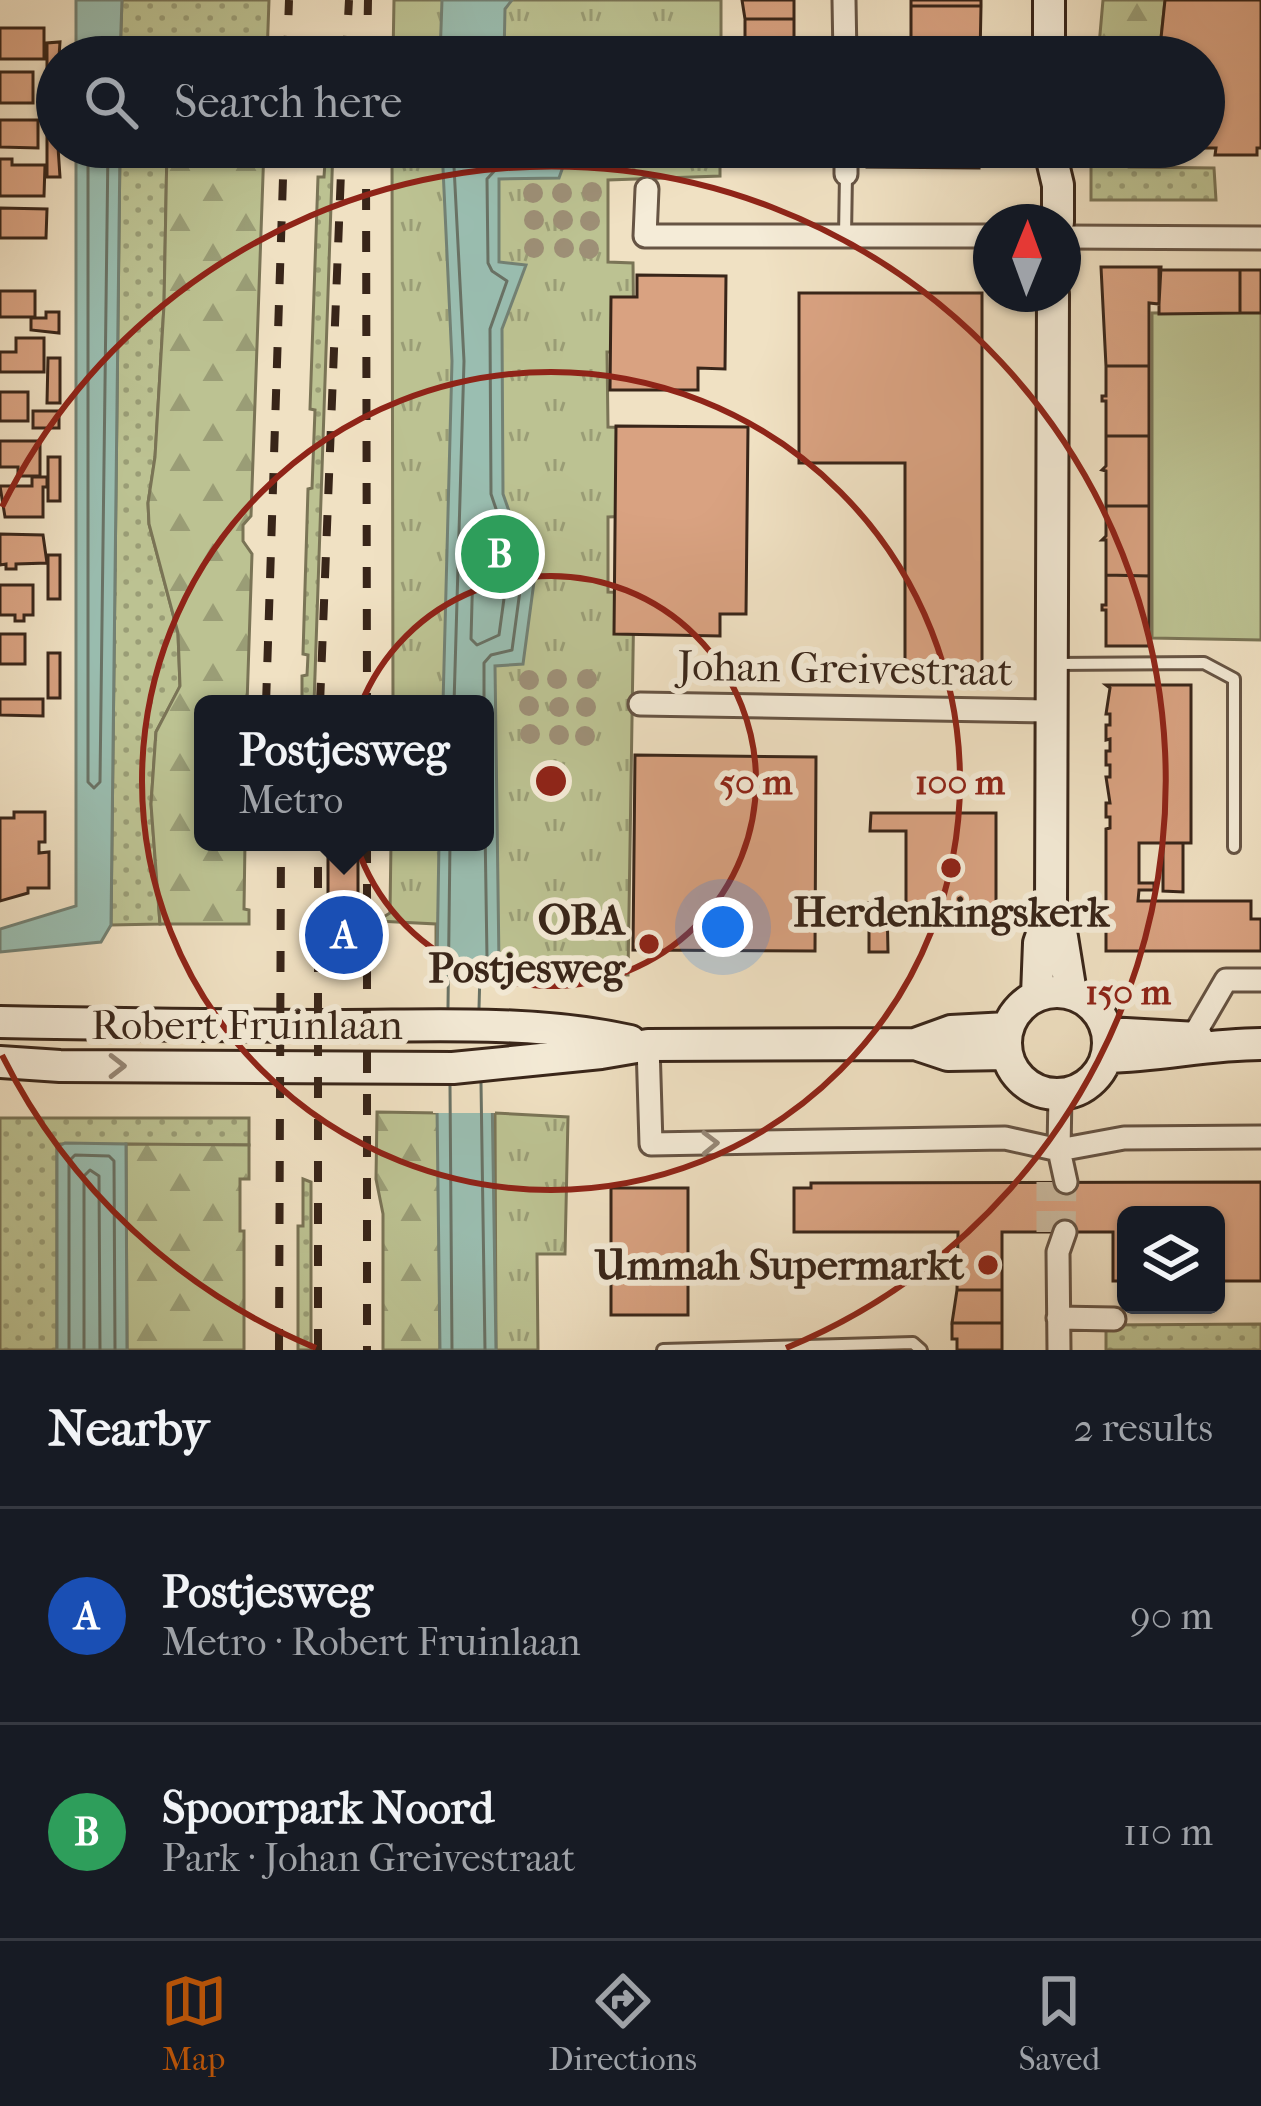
<!DOCTYPE html>
<html lang="en">
<head>
<meta charset="utf-8">
<style>
	:root { --surface:#171b24; --page:#20242c; --text:#f1f3f6; --muted:#9ea1a6; --line:#363941; --accent:#b45309 }
	body { margin:0; font-family:"IM FELL French Canon",serif; background:var(--page); color:var(--text) }
	.controls { position:absolute; right:36px; bottom:36px; display:grid; overflow:hidden; border-radius:18px; box-shadow:0 3px 9px #0004 }
	.controls button { width:108px; height:108px; display:grid; place-items:center; padding:0; border:0; border-bottom:3px solid var(--line); background:var(--surface); color:var(--text); font:60px sans-serif }
	.compass { position:absolute; left:973px; top:204px; width:108px; height:108px; border-radius:50%; background:var(--surface); box-shadow:0 3px 9px #0004; rotate:1deg }
	.you { position:absolute; left:723px; top:927px; width:42px; height:42px; margin:-30px; border:9px solid #fff; border-radius:50%; background:#1a73e8; box-shadow:0 0 0 18px #1a73e833 }
	.badge { display:grid; place-items:center; width:78px; height:78px; border-radius:50%; background:var(--accent); color:#fff; font-size:39px; font-weight:700 }
	.pin { position:absolute; translate:-50% -50%; border:6px solid #fff; box-shadow:0 3px 12px #0006 }
	.popup { position:absolute; left:194px; top:695px; width:300px; height:156px; box-sizing:border-box; display:grid; place-content:center; border-radius:18px; background:var(--surface); filter:drop-shadow(0 3px 9px #0005); font-size:39px; white-space:nowrap; color:var(--muted) }
	.popup b { font-size:45px; color:var(--text) }
	.popup::after { content:''; position:absolute; left:50%; top:100%; margin-left:-24px; border:24px solid transparent; border-top-color:var(--surface) }
	.list { margin:0; padding:0; list-style:none }
	h2 { display:flex; justify-content:space-between; align-items:center; height:156px; margin:0; padding:0 48px; font-size:51px }
	h2 small { font-size:39px; font-weight:400; color:var(--muted) }
	.list li { display:grid; grid-template-columns:78px 1fr auto; gap:36px; align-items:center; box-sizing:border-box; height:216px; padding:0 48px; border-top:3px solid var(--line) }
	.list b { display:block; font-size:45px; white-space:nowrap }
	.list p { margin:0; font-size:39px; white-space:nowrap; color:var(--muted) }
	.list em { font-size:39px; font-style:normal; color:var(--muted) }
	.icon { flex:none; width:66px; height:66px; fill:none; stroke:currentColor; stroke-width:2; stroke-linecap:round; stroke-linejoin:round }
	.map { position:relative; flex:none; width:1261px; height:1350px; overflow:hidden }
	.search { position:absolute; background:var(--surface); box-shadow:0 3px 9px #0004; left:36px; right:36px; top:36px; height:132px; display:flex; align-items:center; gap:30px; box-sizing:border-box; padding:0 42px; border-radius:66px; color:var(--muted); font-size:45px }
	.sheet { height:588px; background:var(--surface) }
	nav { display:flex; justify-content:space-around; align-items:center; box-sizing:border-box; height:168px; border-top:3px solid var(--line); background:var(--surface); font-size:33px; color:var(--muted) }
	nav a { display:grid; justify-items:center; gap:6px }
	nav .on { color:var(--accent) }
	.map>svg:first-child { display:block }
	.grass { fill:url(#grass-dots); stroke:#7a7456; stroke-width:3 }
	.forest { fill:url(#forest-firs); stroke:#7a7456; stroke-width:3 }
	.park { fill:url(#park-tufts); stroke:#7a7456; stroke-width:3 }
	.garden { fill:#bcc292; stroke:#7a7456; stroke-width:3 }
	.water { fill:#9abeb1; stroke:#738174; stroke-width:3 }
	.pier { fill:#f0e1c3 }
	.lines { fill:none; stroke-linecap:round; stroke-linejoin:round }
	.shore { stroke:#697265; stroke-width:3 }
	.building { fill:#d9a281; stroke:#382519; stroke-width:3 }
	.street-tunnel { stroke:#cbbba1; stroke-width:21; stroke-dasharray:21 10; stroke-linecap:butt }
	.lane-casing { stroke:#665444; stroke-width:16 }
	.street-casing { stroke:#665444; stroke-width:27 }
	.secondary-casing { stroke:#382519; stroke-width:36 }
	.lane { stroke:#f5ecd8; stroke-width:10 }
	.street { stroke:#f5ecd8; stroke-width:21 }
	.secondary { stroke:#f5ecd8; stroke-width:30 }
	.rail { stroke:#382519; stroke-width:8; stroke-dasharray:21 21; stroke-linecap:butt }
	.tree { fill:#9d8f76 }
	.oneway { stroke:#968878 }
	.ring { fill:none; stroke:#8f2418; stroke-width:6 }
	.poi-dot { fill:#8f2418; stroke:#f5ecd8; stroke-width:4.5 }
	.labels { text-anchor:middle; dominant-baseline:central; stroke-width:12; stroke-linejoin:round; paint-order:stroke }
	.street-label { font-size:42px; fill:#382519; stroke:#f5ecd8 }
	.poi-label { font-size:42px; font-weight:bold; fill:#382519; stroke:#f5ecd8; text-anchor:end }
	.centre { fill:#8f2418; stroke:#f5ecd8; stroke-width:6 }
	.ring-label { font-size:36px; text-anchor:middle; font-weight:bold; fill:#8f2418; stroke:#f5ecd8; stroke-width:12; stroke-linejoin:round; paint-order:stroke }
</style>
</head>
<body>
<div class="map">
<svg width="1261" height="1350" viewBox="0 0 1261 1350">
	<defs>
		<pattern id="grass-dots" width="8" height="8" patternUnits="userSpaceOnUse" patternTransform="scale(3)"><rect width="8" height="8" fill="#bcc292"/><path d="M2 2h.1M6 6h.1" fill="none" stroke="#9a9d76" stroke-width="1.8" stroke-linecap="round"/></pattern>
		<pattern id="forest-firs" width="22" height="20" patternUnits="userSpaceOnUse" patternTransform="scale(3)"><rect width="22" height="20" fill="#bcc292"/><path d="M5 1l3.5 6h-7zM16 11l3.5 6h-7z" fill="#9a9d76"/></pattern>
		<pattern id="park-tufts" width="24" height="20" patternUnits="userSpaceOnUse" patternTransform="scale(3)"><rect width="24" height="20" fill="#bcc292"/><path d="M3 7l-1-3M5 7V3M7 7l1-3M15 17l-1-3M17 17v-4M19 17l1-3" fill="none" stroke="#9a9d76"/></pattern>
	</defs>
	<rect width="100%" height="100%" fill="#f0e1c3"/>
	<filter id="stains"><feTurbulence type="fractalNoise" baseFrequency=".00167" numOctaves="4"/><feColorMatrix values="0 0 0 0 .2 0 0 0 0 .09 0 0 0 0 .02 0 0 0 .5 -.17"/></filter>
	<radialGradient id="worn" r=".72"><stop offset=".6" stop-color="#630" stop-opacity="0"/><stop offset="1" stop-color="#630" stop-opacity=".3"/></radialGradient>
	<path class="grass" d="M 122,0 L 269,0 L 267,57 L 120,57 Z
		M 120,147 L 167,147 L 164,305 L 155,457 L 148,503 L 149,524 L 178,633 L 180,687 L 156,732 L 151,804 L 160,924 L 111,925 Z
		M 319,147 L 333,147 L 314,704 L 302,704 L 302,676 L 307,675 L 308,655 L 303,654 L 308,489 L 312,488 L 315,410 L 310,409 L 318,177 L 324,177 L 325,162 L 319,161 Z
		M 1091,153 L 1127,153 L 1129,167 L 1214,168 L 1216,200 L 1091,200 Z
		M 0,1118 L 249,1118 L 249,1145 L 60,1144 L 57,1146 L 57,1350 L 0,1350 Z
		M 303,1179 L 311,1182 L 311,1350 L 298,1350 L 298,1226 L 303,1226 Z
		M 1261,1324 L 1261,1350 L 1106,1350 L 1106,1325 Z"/>
	<path class="forest" d="M 1103,0 L 1165,0 L 1159,57 L 1098,57 Z
		M 167,147 L 264,147 L 251,516 L 243,525 L 243,541 L 252,554 L 247,704 L 203,704 L 203,842 L 245,842 L 244,909 L 249,910 L 249,924 L 160,924 L 151,804 L 156,732 L 180,686 L 178,633 L 149,524 L 148,503 L 155,457 L 164,305 Z
		M 377,1112 L 439,1113 L 440,1350 L 383,1350 L 383,1214 L 376,1179 Z
		M 126,1144 L 249,1145 L 249,1179 L 240,1179 L 240,1231 L 244,1231 L 244,1350 L 127,1350 Z"/>
	<path class="park" d="M 394,0 L 721,0 L 721,57 L 393,57 Z
		M 392,147 L 720,147 L 720,176 L 608,180 L 608,262 L 633,263 L 634,352 L 607,352 L 608,427 L 634,428 L 634,516 L 608,517 L 608,592 L 634,593 L 628,975 L 436,975 L 436,924 L 377,921 L 390,913 L 391,842 L 485,842 L 485,704 L 393,704 Z
		M 495,1113 L 568,1117 L 565,1254 L 537,1254 L 538,1350 L 496,1350 Z"/>
	<path class="garden" d="M 1261,312 L 1261,640 L 1152,638 L 1152,313 Z"/>
	<path class="water" d="M 76,0 L 122,0 L 120,57 L 76,57 Z
		M 442,0 L 512,0 L 505,9 L 504,57 L 440,57 Z
		M 76,147 L 120,147 L 111,925 L 101,942 L 0,952 L 0,929 L 76,906 Z
		M 442,147 L 570,147 L 559,178 L 499,179 L 499,262 L 526,265 L 502,329 L 503,494 L 534,582 L 523,664 L 495,666 L 499,963 L 492,974 L 491,1024 L 496,1350 L 440,1350 L 436,1024 L 439,842 L 485,842 L 485,704 L 443,704 L 452,361 Z
		M 65,1143 L 126,1144 L 127,1350 L 57,1350 L 57,1147 Z"/>
	<path class="pier" d="M 430,980 L 495,980 L 495,1113 L 433,1113 Z"/>
	<g class="lines">
		<path class="shore" d="M 88,147 L 88,782 L 94,788 L 100,782 L 108,147
			M 453,147 L 464,361 L 454,704
			M 480,524 L 486,527 L 506,584 L 499,635 L 477,645 L 471,639 L 474,529 Z
			M 484,704 L 484,663 L 491,655 L 512,650 L 521,583 L 491,494 L 490,329 L 507,281 L 492,271 L 488,263 L 487,179 L 498,167 L 549,166 L 558,147
			M 448,1007 L 450,842
			M 479,1008 L 480,972 L 487,958 L 485,828
			M 481,1083 L 485,1350
			M 450,1086 L 452,1350
			M 69,1350 L 69,1161 L 75,1155 L 109,1156 L 114,1161 L 115,1350
			M 84,1350 L 84,1176 L 90,1170 L 99,1176 L 100,1350"/>
	</g>
	<path class="building" d="M 742,0 L 794,0 L 794,19 L 745,19 Z
		M 911,0 L 981,0 L 981,6 L 911,6 Z
		M 1165,0 L 1261,0 L 1261,148 L 1257,148 L 1257,155 L 1215,155 L 1216,148 L 1128,148 L 1204,147 L 1204,57 L 1159,57 Z
		M 911,6 L 981,6 L 980,57 L 911,57 Z
		M 745,19 L 794,19 L 794,43 L 745,43 Z
		M 0,28 L 44,28 L 44,59 L 0,59 Z
		M 60,42 L 57,87 L 47,87 L 47,43 Z
		M 745,43 L 794,43 L 794,57 L 747,57 Z
		M 0,72 L 33,72 L 33,103 L 0,103 Z
		M 0,120 L 38,120 L 38,148 L 0,147 Z
		M 57,132 L 60,177 L 47,177 L 47,133 Z
		M 744,147 L 810,147 L 810,151 L 838,151 L 838,166 L 744,166 Z
		M 867,147 L 979,147 L 979,168 L 867,167 Z
		M 0,159 L 12,159 L 12,165 L 45,165 L 44,196 L 0,196 Z
		M 0,208 L 47,209 L 46,238 L 0,238 Z
		M 1101,267 L 1161,267 L 1159,304 L 1149,303 L 1149,366 L 1106,366 Z
		M 1159,270 L 1240,270 L 1240,313 L 1159,314 Z
		M 1240,270 L 1261,270 L 1261,313 L 1240,313 Z
		M 637,275 L 726,276 L 725,369 L 698,368 L 698,390 L 610,390 L 611,297 L 637,297 Z
		M 0,291 L 35,291 L 35,317 L 0,317 Z
		M 799,293 L 982,293 L 982,666 L 905,666 L 905,463 L 799,463 Z
		M 46,312 L 59,312 L 59,333 L 31,330 L 31,318 L 46,318 Z
		M 16,338 L 44,338 L 44,372 L 0,372 L 0,352 L 16,352 Z
		M 48,358 L 60,358 L 60,403 L 47,403 Z
		M 1106,366 L 1149,366 L 1149,436 L 1106,436 L 1106,401 L 1102,401 L 1102,396 L 1106,396 Z
		M 0,392 L 28,392 L 28,421 L 0,421 Z
		M 33,411 L 59,411 L 59,428 L 33,428 Z
		M 616,426 L 748,427 L 746,614 L 720,614 L 720,636 L 614,634 Z
		M 1106,436 L 1149,436 L 1149,506 L 1106,506 L 1106,471 L 1102,470 L 1106,466 Z
		M 0,441 L 40,441 L 40,476 L 18,476 L 18,467 L 0,467 Z
		M 48,457 L 60,457 L 60,501 L 48,501 Z
		M 32,477 L 47,477 L 47,487 L 43,487 L 43,517 L 5,517 L 0,486 L 32,486 Z
		M 1106,506 L 1149,506 L 1149,576 L 1106,575 L 1106,540 L 1102,540 L 1106,536 Z
		M 0,534 L 43,535 L 47,563 L 16,564 L 16,569 L 6,569 L 6,564 L 0,565 Z
		M 48,555 L 60,555 L 60,599 L 48,599 Z
		M 1106,575 L 1149,576 L 1149,646 L 1106,646 L 1106,610 L 1102,610 L 1102,605 L 1106,605 Z
		M 0,585 L 33,585 L 33,615 L 24,615 L 24,621 L 15,621 L 15,615 L 0,615 Z
		M 0,634 L 25,634 L 25,664 L 0,664 Z
		M 48,653 L 60,653 L 60,698 L 48,698 Z
		M 1106,685 L 1191,685 L 1191,843 L 1139,843 L 1139,883 L 1154,883 L 1154,890 L 1139,890 L 1138,901 L 1251,901 L 1251,919 L 1261,919 L 1261,951 L 1106,951 L 1106,829 L 1110,828 L 1110,817 L 1106,817 L 1106,803 L 1110,803 L 1106,777 L 1110,777 L 1110,765 L 1106,765 L 1106,751 L 1110,751 L 1110,739 L 1106,740 L 1106,725 L 1110,725 L 1110,714 L 1106,714 L 1110,688 Z
		M 0,699 L 43,699 L 43,716 L 0,715 Z
		M 635,755 L 816,757 L 815,951 L 633,950 Z
		M 14,812 L 45,812 L 45,842 L 39,842 L 39,853 L 49,852 L 49,888 L 28,888 L 28,893 L 0,901 L 0,818 L 14,818 Z
		M 871,813 L 996,813 L 996,914 L 967,914 L 967,905 L 942,905 L 942,914 L 906,914 L 906,831 L 870,831 Z
		M 328,843 L 358,843 L 358,966 L 328,967 Z
		M 1163,843 L 1183,843 L 1183,892 L 1163,891 Z
		M 855,903 L 887,903 L 888,952 L 869,952 L 869,914 L 855,914 Z
		M 1261,1182 L 1261,1281 L 1216,1281 L 1216,1215 L 1126,1215 L 1126,1281 L 1113,1281 L 1113,1232 L 1002,1232 L 1002,1290 L 957,1290 L 958,1232 L 794,1232 L 794,1188 L 811,1188 L 811,1183 Z
		M 611,1188 L 688,1188 L 688,1315 L 611,1315 Z
		M 957,1290 L 1002,1290 L 1002,1323 L 952,1323 Z
		M 952,1323 L 1002,1323 L 1002,1350 L 957,1350 L 957,1339 L 952,1339 Z"/>
	<g class="lines">
		<path class="street-tunnel" d="M 1047,1232 L 1047,1182
			M 1065,1232 L 1066,1182"/>
		<g class="lane-casing">
			<path id="lane" d="M 845,236 L 846,174
				M 1052,664 L 1204,663 L 1234,679 L 1234,847
				M 663,1350 L 913,1343 L 921,1350"/>
		</g>
		<g class="street-casing">
			<path id="street" d="M 844,0 L 845,57
				M 846,147 L 846,174
				M 647,189 L 645,236 L 991,236
				M 1063,237 L 1261,238
				M 640,704 L 1049,711
				M 1194,1035 L 1226,980 L 1261,980
				M 648,1045 L 651,1144 L 1005,1138 L 1059,1150 L 1124,1138 L 1261,1137
				M 1060,1094 L 1059,1150 L 1066,1182
				M 1058,1318 L 1114,1319
				M 1059,1350 L 1058,1252 L 1065,1232"/>
		</g>
		<g class="secondary-casing">
			<path id="secondary" d="M 1049,57 L 1049,0
				M 1049,147 L 1058,185 L 1058,222
				M 1053,294 L 1051,909 L 1062,937 L 1071,993
				M1006 1043a51 51 0 1 1 102 0a51 51 0 1 1-102 0Z
				M 1037,995 L 1039,943 L 1051,909
				M 0,1022 C 113,1024 226,1026 339,1026 C 436,1026 535,1020 630,1041
				M 1108,1033 L 1197,1038
				M 915,1044 L 951,1031 L 1008,1028
				M 1107,1057 C 1162,1056 1207,1044 1261,1044
				M 0,1062 L 60,1066 L 453,1068 L 601,1053 L 648,1045 L 915,1044 L 948,1055 L 1007,1054"/>
		</g>
		<use href="#lane" class="lane"/>
		<use href="#street" class="street"/>
		<use href="#secondary" class="secondary"/>
		<path class="rail" d="M 287,57 L 289,0
			M 346,57 L 349,0
			M 367,57 L 368,0
			M 366,147 L 367,704
			M 266,704 L 284,147
			M 320,704 L 342,147
			M 367,842 L 367,1350
			M 279,1350 L 281,842
			M 318,1350 L 318,842"/>
	</g>
	<g class="tree">
		<circle cx="592" cy="192" r="10"/>
		<circle cx="533" cy="193" r="10"/>
		<circle cx="562" cy="193" r="10"/>
		<circle cx="534" cy="220" r="10"/>
		<circle cx="563" cy="220" r="10"/>
		<circle cx="590" cy="221" r="10"/>
		<circle cx="534" cy="248" r="10"/>
		<circle cx="564" cy="248" r="10"/>
		<circle cx="589" cy="249" r="10"/>
		<circle cx="557" cy="679" r="10"/>
		<circle cx="587" cy="679" r="10"/>
		<circle cx="529" cy="680" r="10"/>
		<circle cx="529" cy="706" r="10"/>
		<circle cx="559" cy="707" r="10"/>
		<circle cx="586" cy="707" r="10"/>
		<circle cx="530" cy="734" r="10"/>
		<circle cx="559" cy="735" r="10"/>
		<circle cx="585" cy="736" r="10"/>
	</g>
	<defs><path id="oneway-chevron" d="M-2-3.5L2.5 0L-2 3.5" fill="none" stroke-width="1.6" stroke-linecap="round" stroke-linejoin="round" transform="scale(3)"/></defs>
	<g class="oneway">
		<use href="#oneway-chevron" transform="translate(117 1066)"/>
		<use href="#oneway-chevron" transform="translate(710 1143) rotate(-1)"/>
	</g>
	<g class="ring">
		<circle cx="551" cy="781" r="205"/>
		<circle cx="551" cy="781" r="409"/>
		<path d="M316 1348A614 614 0 0 1 2 1055M2 507A614 614 0 1 1 786 1348"/>
	</g>
	<g class="poi-dot">
		<circle cx="951" cy="868" r="12"/>
		<circle cx="649" cy="944" r="12"/>
		<circle cx="988" cy="1265" r="12"/>
	</g>
	<g class="labels">
		<g class="street-label">
			<text transform="translate(845 669) rotate(1)">Johan Greivestraat</text>
			<text x="247" y="1025">Robert Fruinlaan</text>
		</g>
		<g class="poi-label">
			<text x="951" y="912" text-anchor="middle">Herdenkingskerk</text>
			<text x="625" y="920">OBA<tspan x="625" dy="48">Postjesweg</tspan></text>
			<text x="964" y="1265">Ummah Supermarkt</text>
		</g>
	</g>
	<circle cx="551" cy="781" r="18" class="centre"/>
	<g class="ring-label">
		<text x="756" y="794">50 m</text>
		<text x="960" y="794">100 m</text>
		<text x="1128" y="1004">150 m</text>
	</g>
	<rect width="100%" height="100%" filter="url(#stains)"/>
	<rect width="100%" height="100%" fill="url(#worn)"/>
</svg>
<div class="controls">
<button><svg class="icon" aria-label="layers" viewBox="0 0 24 24"><path d="M12 4l9 5-9 5-9-5zM3 14l9 5 9-5"/></svg></button>
</div>
<svg class="compass" viewBox="-18 -18 36 36"><path d="M0-13l5 13h-10z" fill="#e53935"/><path d="M0 13l5-13h-10z" fill="#9ea1a6"/></svg>
<div class="you"></div>
<div class="pin badge" style="left:344px;top:935px;background:#1a4fb4">A</div>
<div class="popup"><b>Postjesweg</b>Metro</div>
<div class="pin badge" style="left:500px;top:554px;background:#2e9e5b">B</div>
<div class="search"><svg class="icon" aria-label="search" viewBox="0 0 24 24"><circle cx="10" cy="10" r="6"/><path d="M15 15l6 6"/></svg>Search here</div>
</div>
<section class="sheet">
<h2>Nearby<small>2 results</small></h2>
<ul class="list">
<li><span class="badge" style="background:#1a4fb4">A</span><div><b>Postjesweg</b><p>Metro · Robert Fruinlaan</p></div><em>90 m</em></li>
<li><span class="badge" style="background:#2e9e5b">B</span><div><b>Spoorpark Noord</b><p>Park · Johan Greivestraat</p></div><em>110 m</em></li>
</ul>
</section>
<nav>
<a class="on"><svg class="icon" aria-label="map" viewBox="0 0 24 24"><path d="M3 6l6-2 6 2 6-2v14l-6 2-6-2-6 2zM9 4v14M15 6v14"/></svg>Map</a>
<a><svg class="icon" aria-label="directions" viewBox="0 0 24 24"><path d="M12 3l9 9-9 9-9-9zM9 14v-3h6M13 9l2 2-2 2"/></svg>Directions</a>
<a><svg class="icon" aria-label="saved" viewBox="0 0 24 24"><path d="M7 4h10v16l-5-4-5 4z"/></svg>Saved</a>
</nav>
</body>
</html>
